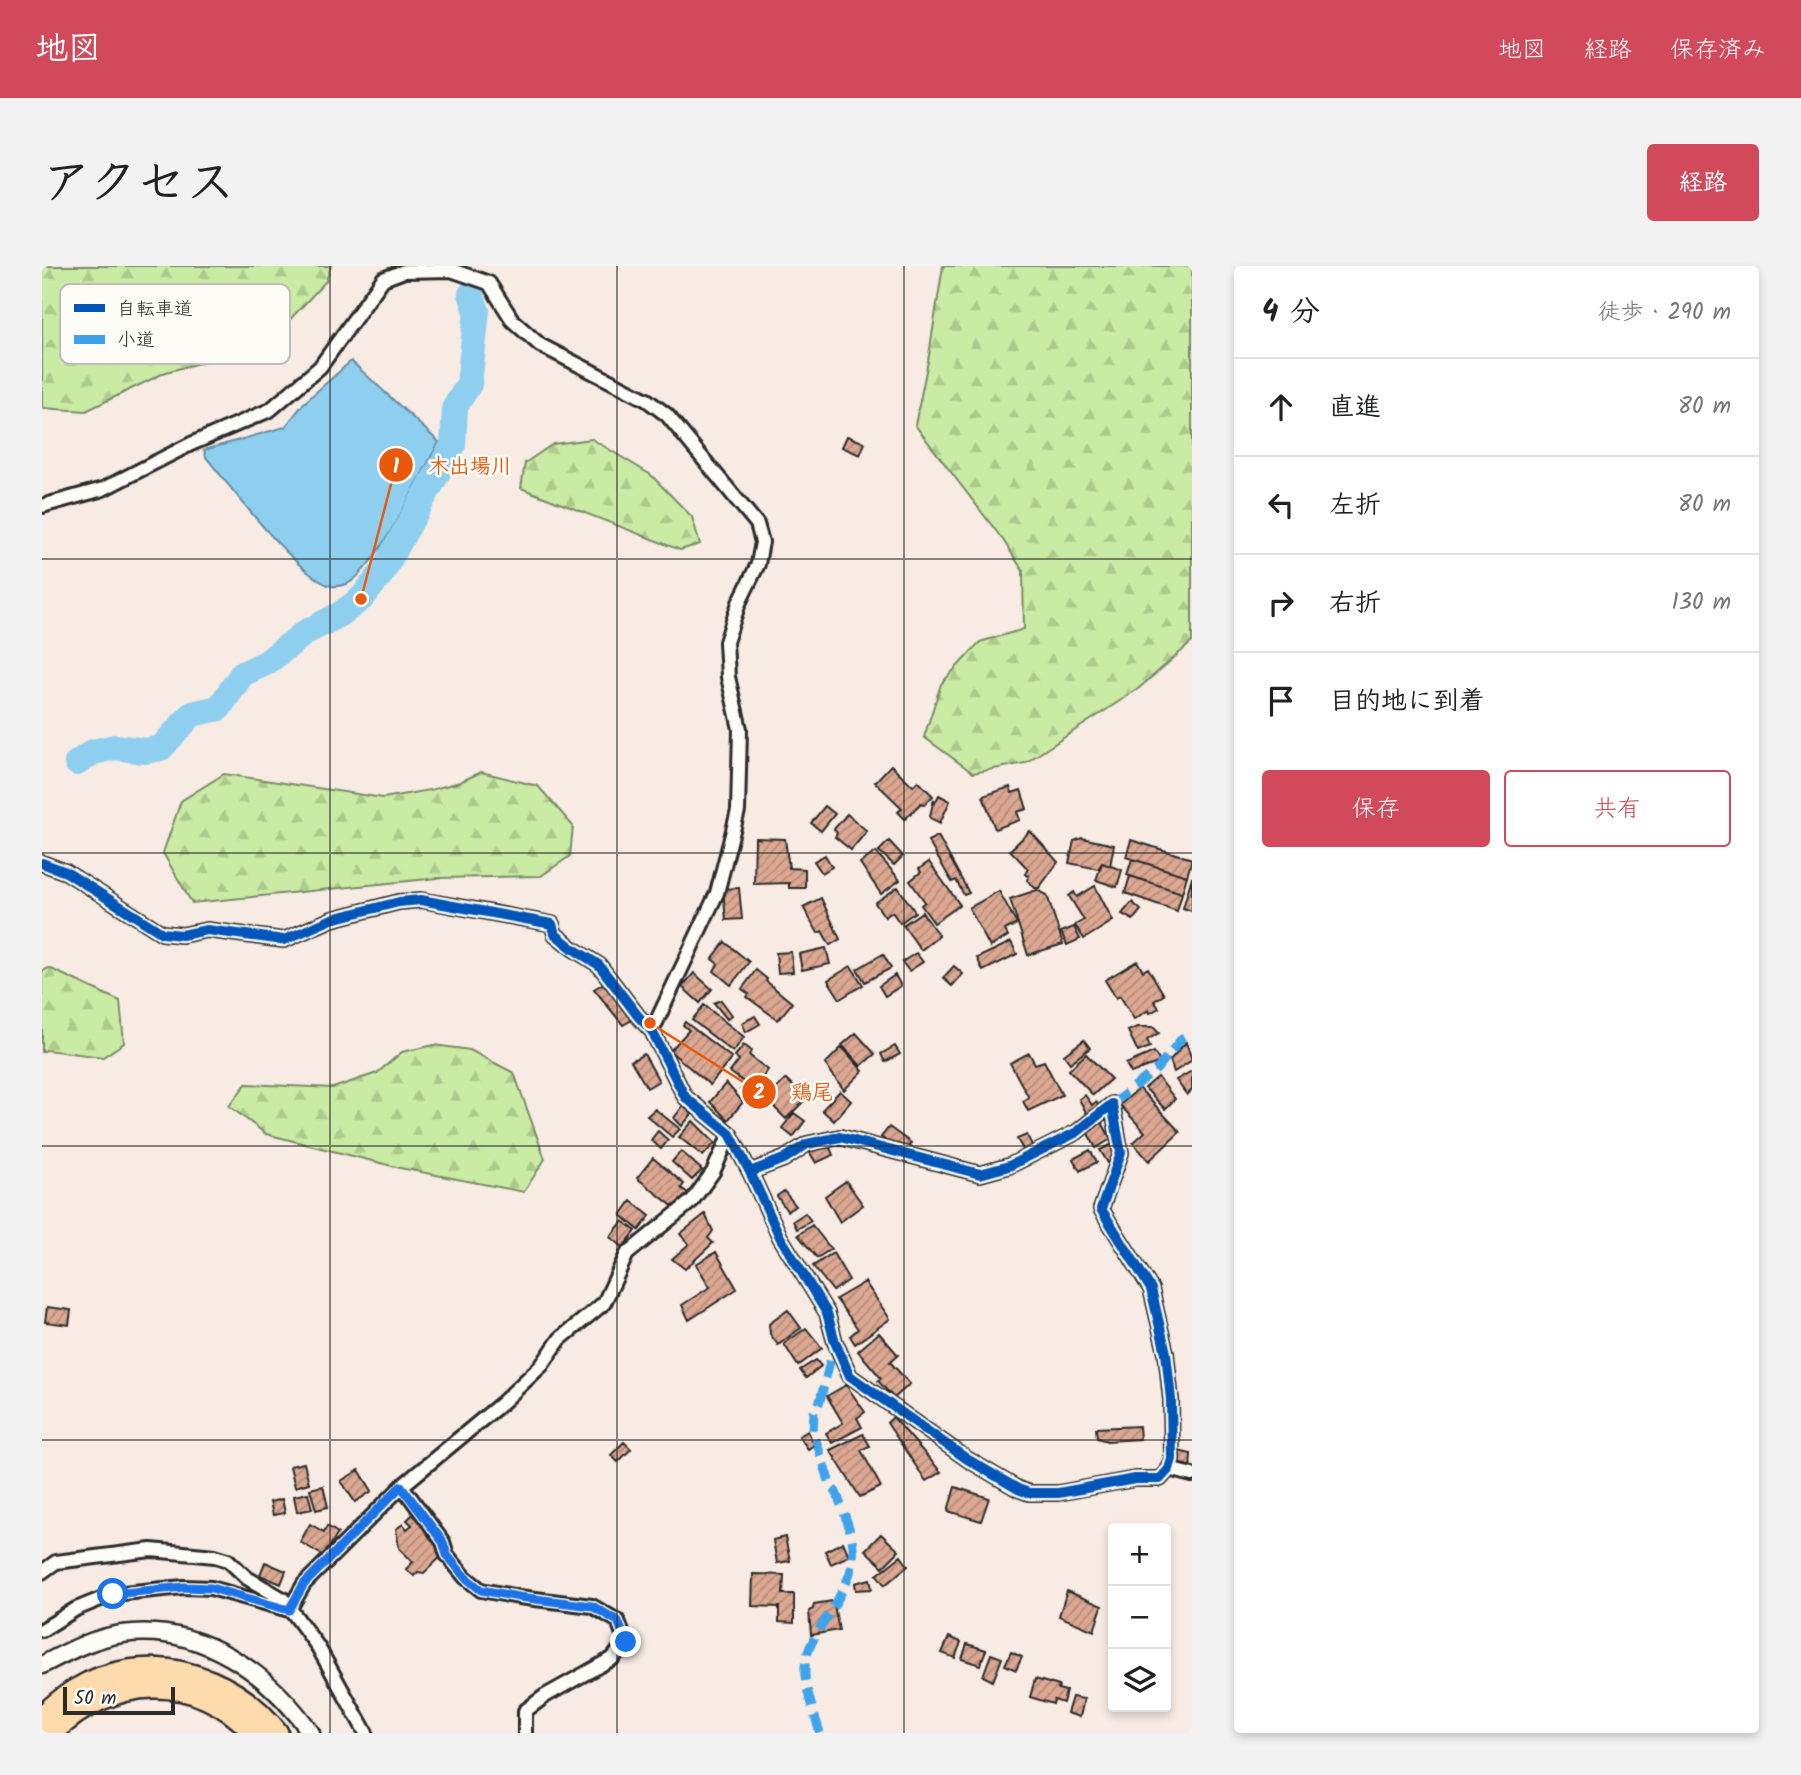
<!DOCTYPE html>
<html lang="ja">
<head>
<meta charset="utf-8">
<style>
	:root { --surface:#fff; --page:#f2f2f2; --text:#202124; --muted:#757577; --line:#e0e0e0; --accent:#d1495b }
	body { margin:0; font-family:Kalam,"Klee One",sans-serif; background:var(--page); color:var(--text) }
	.controls { position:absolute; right:21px; bottom:21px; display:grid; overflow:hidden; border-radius:7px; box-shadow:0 4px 10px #0003 }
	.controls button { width:63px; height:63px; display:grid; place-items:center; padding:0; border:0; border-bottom:2px solid var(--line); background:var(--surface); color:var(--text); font:35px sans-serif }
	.scale { position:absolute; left:21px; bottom:18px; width:112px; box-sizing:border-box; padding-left:7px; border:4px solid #2b2b2b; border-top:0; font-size:19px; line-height:24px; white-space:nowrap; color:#2b2b2b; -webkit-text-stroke:5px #fdfcf7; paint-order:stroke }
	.stop { position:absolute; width:21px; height:21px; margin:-16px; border:5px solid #1a73e8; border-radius:50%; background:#fff }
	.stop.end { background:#1a73e8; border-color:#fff; box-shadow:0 2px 7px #0008 }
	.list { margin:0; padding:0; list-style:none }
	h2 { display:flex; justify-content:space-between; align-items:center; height:91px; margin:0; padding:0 28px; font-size:30px }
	h2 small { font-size:23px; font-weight:400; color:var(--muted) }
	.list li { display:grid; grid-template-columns:46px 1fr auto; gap:21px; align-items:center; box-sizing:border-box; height:98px; padding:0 28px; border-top:2px solid var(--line) }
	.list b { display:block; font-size:26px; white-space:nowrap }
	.list em { font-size:23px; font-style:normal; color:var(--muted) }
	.actions { display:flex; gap:14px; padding:21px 28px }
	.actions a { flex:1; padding:16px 0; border:2px solid var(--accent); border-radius:7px; text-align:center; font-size:24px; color:var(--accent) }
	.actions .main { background:var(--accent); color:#fff }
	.icon { flex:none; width:38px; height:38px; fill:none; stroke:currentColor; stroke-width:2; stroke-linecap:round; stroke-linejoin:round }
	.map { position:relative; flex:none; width:1150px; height:1467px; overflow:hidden; border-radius:7px }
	header { display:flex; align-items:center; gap:42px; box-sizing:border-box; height:98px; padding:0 35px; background:var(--accent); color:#fff }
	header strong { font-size:33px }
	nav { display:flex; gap:38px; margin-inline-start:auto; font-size:24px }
	.intro { display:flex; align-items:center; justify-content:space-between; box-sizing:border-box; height:168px; padding:0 42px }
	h1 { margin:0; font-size:49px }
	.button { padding:18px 32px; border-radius:7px; background:var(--accent); color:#fff; font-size:24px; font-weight:700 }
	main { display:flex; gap:42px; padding:0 42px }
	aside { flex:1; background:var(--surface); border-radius:7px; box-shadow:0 4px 10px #0003 }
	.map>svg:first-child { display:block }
	.forest { fill:url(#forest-firs); stroke:#7a8b68; stroke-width:2 }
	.water { fill:#8ecfef; stroke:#668da1; stroke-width:2 }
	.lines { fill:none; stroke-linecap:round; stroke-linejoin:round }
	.river { stroke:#8ecfef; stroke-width:26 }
	.building { fill:url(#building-hatch); stroke:#2b2b2b; stroke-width:2 }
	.minor-casing { stroke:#2b2b2b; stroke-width:18 }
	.tertiary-casing { stroke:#2b2b2b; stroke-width:21 }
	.motorway-casing { stroke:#2b2b2b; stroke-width:28 }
	.minor { stroke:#fdfcf7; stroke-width:12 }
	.tertiary { stroke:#fdfcf7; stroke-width:16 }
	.motorway { stroke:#fedbac; stroke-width:23 }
	.quiet { stroke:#3ea3eb; stroke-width:9; stroke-dasharray:18 9; stroke-linecap:butt }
	.cycleway-casing { stroke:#fdfcf7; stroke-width:15 }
	.cycleway { stroke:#0057b8; stroke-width:10 }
	.route { stroke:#1a73e8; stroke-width:9 }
	.grid { fill:none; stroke:#2b2b2b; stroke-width:2; stroke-opacity:0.55 }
	.key { fill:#fdfcf7; stroke:#bebdba; stroke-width:2 }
	.key-label { font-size:19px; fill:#2b2b2b }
	.leader { fill:none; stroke:#e8590c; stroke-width:2.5 }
	.callout-dot { fill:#e8590c; stroke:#fdfcf7; stroke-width:2.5 }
	.mark-label { font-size:21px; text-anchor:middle; font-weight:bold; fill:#fff }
	.callout-label { font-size:21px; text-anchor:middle; font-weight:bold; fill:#e8590c; stroke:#fdfcf7; stroke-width:5; stroke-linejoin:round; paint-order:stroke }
</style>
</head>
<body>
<header>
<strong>地図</strong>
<nav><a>地図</a><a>経路</a><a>保存済み</a></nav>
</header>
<div class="intro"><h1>アクセス</h1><a class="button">経路</a></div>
<main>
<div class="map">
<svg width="1150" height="1467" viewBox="0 0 1150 1467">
	<defs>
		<pattern id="forest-firs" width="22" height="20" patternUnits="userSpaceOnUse" patternTransform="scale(1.75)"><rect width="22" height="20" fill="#c9eba4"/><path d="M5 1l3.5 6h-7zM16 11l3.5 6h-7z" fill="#adca8d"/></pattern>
		<pattern id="building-hatch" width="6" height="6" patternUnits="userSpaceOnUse" patternTransform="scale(1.75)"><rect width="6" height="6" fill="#dda892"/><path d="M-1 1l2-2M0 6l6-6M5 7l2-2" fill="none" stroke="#b38977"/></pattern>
	</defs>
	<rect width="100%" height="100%" fill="#f7ebe3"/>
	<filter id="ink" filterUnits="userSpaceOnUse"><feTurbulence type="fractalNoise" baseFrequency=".0143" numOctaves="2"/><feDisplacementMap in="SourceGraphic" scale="14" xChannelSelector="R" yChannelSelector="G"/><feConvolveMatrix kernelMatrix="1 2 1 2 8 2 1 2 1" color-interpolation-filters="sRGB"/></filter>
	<g filter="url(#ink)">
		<path class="forest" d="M 0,0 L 289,0 L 284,15 L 224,79 L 124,106 L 44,145 L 0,142 Z
			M 901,0 L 1150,0 L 1150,376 L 1096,423 L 983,497 L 931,507 L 882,471 L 899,418 L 938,376 L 982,363 L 981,305 L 961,274 L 873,159 L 886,95 Z
			M 550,173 L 609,209 L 650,251 L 658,278 L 638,284 L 479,222 L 483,197 L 511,178 Z
			M 439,506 L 496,520 L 531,560 L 528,590 L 499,610 L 396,612 L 150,637 L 121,587 L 139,535 L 182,508 L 341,532 L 388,524 L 418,516 Z
			M 7,702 L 78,735 L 82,777 L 61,791 L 4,784 L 0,786 L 0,705 Z
			M 392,779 L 428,784 L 472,807 L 503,893 L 482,926 L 358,902 L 224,868 L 187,840 L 204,818 L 291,822 L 335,807 L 360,786 Z"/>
		<path class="water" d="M 309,95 L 397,176 C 380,207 334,304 305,318 C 301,319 293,321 289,320 C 257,312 187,219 164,191 L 162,184 L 243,161 L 262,137 Z"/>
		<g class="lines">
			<path class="river" d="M 35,497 L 51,486 L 73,481 L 103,485 L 119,482 L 150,448 L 177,442 L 200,408 L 224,397 L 264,366 L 297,349 L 319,333 L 340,307 L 411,179 L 413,141 L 427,118 L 435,45 L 429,28"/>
		</g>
		<path class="building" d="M 805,170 L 823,177 L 818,189 L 800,181 Z
			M 849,499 L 871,520 L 876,515 L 891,530 L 882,539 L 879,537 L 863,553 L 856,546 L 860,542 L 833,516 Z
			M 968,521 L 970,527 L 979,524 L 985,543 L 975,546 L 978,554 L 953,563 L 941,530 Z
			M 897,529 L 908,535 L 898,557 L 888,552 L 888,550 L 892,533 L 893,537 Z
			M 783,540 L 793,548 L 779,565 L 769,557 Z
			M 805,548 L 825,565 L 809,584 L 793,571 L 795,567 L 792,563 Z
			M 988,565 L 1016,596 L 997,622 L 993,622 L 985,614 L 987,610 L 983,608 L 986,603 L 968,584 Z
			M 896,570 L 927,627 L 922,629 L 914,614 L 910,616 L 886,575 Z
			M 713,572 L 743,573 L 747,602 L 763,603 L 763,622 L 747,622 L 747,617 L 712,618 Z
			M 1040,572 L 1072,579 L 1068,600 L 1060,597 L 1056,603 L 1027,597 L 1032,575 Z
			M 1089,574 L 1150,593 L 1145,610 L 1084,591 Z
			M 847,575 L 861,590 L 852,599 L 837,585 Z
			M 834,586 L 858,614 L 839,628 L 818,597 Z
			M 783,589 L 790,601 L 780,607 L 772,595 Z
			M 1090,593 L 1145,610 L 1140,627 L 1085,609 Z
			M 887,596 L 918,639 L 892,657 L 879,639 L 883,636 L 868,615 L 879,606 L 877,603 Z
			M 1060,597 L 1080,604 L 1075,621 L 1054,614 Z
			M 1088,610 L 1140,627 L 1135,645 L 1083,627 Z
			M 1150,611 L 1150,645 L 1141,642 Z
			M 1053,620 L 1071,655 L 1042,673 L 1033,659 L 1042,654 L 1027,630 L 1032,626 L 1035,631 Z
			M 856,621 L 873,646 L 858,657 L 850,646 L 843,651 L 833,637 Z
			M 697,622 L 700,653 L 684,654 L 681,623 Z
			M 995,624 L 1005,629 L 1021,678 L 986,689 L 968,633 Z
			M 957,625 L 975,658 L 963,664 L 966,670 L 948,681 L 927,642 Z
			M 779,632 L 798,673 L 788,679 L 780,665 L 776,667 L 761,641 Z
			M 1090,636 L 1099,644 L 1091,654 L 1080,648 Z
			M 880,646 L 897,670 L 879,684 L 861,659 Z
			M 1032,661 L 1038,673 L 1025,679 L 1019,666 Z
			M 683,676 L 707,696 L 689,719 L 672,705 L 676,698 L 670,693 Z
			M 969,676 L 975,688 L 941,705 L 935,692 Z
			M 784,682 L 788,698 L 760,704 L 757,688 Z
			M 749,686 L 751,706 L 736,707 L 734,687 Z
			M 874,687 L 881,696 L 867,705 L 860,696 Z
			M 841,688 L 849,702 L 823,716 L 815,703 Z
			M 1095,695 L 1101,705 L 1106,702 L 1122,729 L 1112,735 L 1117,742 L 1108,747 L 1107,744 L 1092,753 L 1078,730 L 1074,732 L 1063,714 Z
			M 809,700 L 821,719 L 798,733 L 786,714 Z
			M 912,700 L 921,708 L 910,720 L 901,712 Z
			M 714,704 L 725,713 L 724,715 L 750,737 L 736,754 L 705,731 L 707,728 L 700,723 Z
			M 652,707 L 670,723 L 658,737 L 640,721 Z
			M 853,709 L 859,720 L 843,730 L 837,720 Z
			M 564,716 L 590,754 L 581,759 L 552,723 Z
			M 679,734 L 690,749 L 685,753 L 672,737 Z
			M 662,739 L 702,771 L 691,786 L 650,754 Z
			M 713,750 L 718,758 L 704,766 L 700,757 Z
			M 643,756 L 690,792 L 668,819 L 628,785 L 647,764 L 641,759 Z
			M 1095,761 L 1111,761 L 1117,767 L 1105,774 L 1108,781 L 1096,786 L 1086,765 Z
			M 814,767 L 833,788 L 819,800 L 800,779 Z
			M 1042,774 L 1048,782 L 1028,797 L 1022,789 Z
			M 1144,776 L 1150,794 L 1132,806 L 1128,794 Z
			M 702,779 L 710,785 L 707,789 L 726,804 L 706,830 L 698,824 L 703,817 L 688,806 L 697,794 L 693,790 Z
			M 853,780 L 858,788 L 843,796 L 839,788 Z
			M 800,781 L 821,805 L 802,824 L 783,798 Z
			M 1112,786 L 1118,796 L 1089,807 L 1084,798 Z
			M 987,787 L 993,798 L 1002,795 L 1020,829 L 986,845 L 981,835 L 987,832 L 968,797 Z
			M 602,788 L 617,815 L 605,822 L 589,795 Z
			M 1044,788 L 1069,813 L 1051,829 L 1027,804 Z
			M 1150,805 L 1150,824 L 1145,829 L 1134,814 Z
			M 1116,811 L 1133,833 L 1123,843 L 1103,822 Z
			M 744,813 L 755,824 L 752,827 L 761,836 L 744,853 L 727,836 L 726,831 Z
			M 684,817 L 701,836 L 686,854 L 668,836 Z
			M 1097,822 L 1138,866 L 1107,895 L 1091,877 L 1103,866 L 1078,839 Z
			M 798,825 L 809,835 L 792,855 L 780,844 Z
			M 1043,829 L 1050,839 L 1054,836 L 1058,842 L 1046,850 L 1037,833 Z
			M 641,840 L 650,848 L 640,860 L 632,852 Z
			M 613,843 L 638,863 L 630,871 L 605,850 Z
			M 752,847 L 763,855 L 751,871 L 740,862 Z
			M 651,855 L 673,877 L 661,890 L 637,871 Z
			M 1059,855 L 1069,873 L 1054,882 L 1044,864 Z
			M 847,861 L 869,877 L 860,888 L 839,871 Z
			M 616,865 L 626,874 L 619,883 L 609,874 Z
			M 985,869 L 992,883 L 983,887 L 975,873 Z
			M 786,877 L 791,889 L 774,897 L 767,885 Z
			M 1071,878 L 1074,891 L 1066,897 L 1058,884 Z
			M 1048,884 L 1055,896 L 1038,905 L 1031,893 Z
			M 639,885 L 660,904 L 650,914 L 630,896 Z
			M 611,892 L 642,918 L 639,922 L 646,927 L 633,942 L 595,912 Z
			M 804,915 L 821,939 L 798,956 L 783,930 Z
			M 742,925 L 754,940 L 745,945 L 735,930 Z
			M 589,935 L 608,950 L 597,964 L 579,949 Z
			M 763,947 L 769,955 L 755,963 L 751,955 Z
			M 663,948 L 671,965 L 666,972 L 671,977 L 643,1003 L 630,993 L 647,978 L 638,968 Z
			M 581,955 L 594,965 L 581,981 L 568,971 Z
			M 770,959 L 789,983 L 775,992 L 756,969 Z
			M 674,986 L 695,1023 L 647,1054 L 640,1039 L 668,1021 L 654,998 Z
			M 791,987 L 807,1014 L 791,1025 L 771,1000 Z
			M 823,1016 L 848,1053 L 813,1078 L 808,1070 L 816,1063 L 794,1033 Z
			M 5,1041 L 29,1044 L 27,1059 L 3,1056 Z
			M 746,1044 L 759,1062 L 736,1079 L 728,1068 L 727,1058 Z
			M 764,1062 L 780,1082 L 756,1100 L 742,1078 Z
			M 837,1067 L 856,1089 L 848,1096 L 868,1118 L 852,1132 L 836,1115 L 839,1112 L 816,1085 Z
			M 774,1094 L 779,1100 L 764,1112 L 758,1104 Z
			M 804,1119 L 823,1146 L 815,1152 L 820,1161 L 790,1177 L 784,1167 L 801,1157 L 785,1130 Z
			M 851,1151 L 899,1206 L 884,1215 L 845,1157 Z
			M 1097,1160 L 1098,1173 L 1065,1175 L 1055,1172 L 1054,1162 Z
			M 766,1165 L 772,1179 L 766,1183 L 757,1170 Z
			M 821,1168 L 828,1180 L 819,1184 L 839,1221 L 818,1231 L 788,1184 Z
			M 582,1176 L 589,1183 L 576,1196 L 569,1189 Z
			M 1136,1185 L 1149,1188 L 1148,1204 L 1135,1201 Z
			M 262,1197 L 267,1217 L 253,1221 L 248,1200 Z
			M 317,1204 L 330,1225 L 313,1236 L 299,1215 Z
			M 281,1220 L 286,1241 L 274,1244 L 268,1223 Z
			M 913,1221 L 947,1232 L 939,1255 L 906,1245 Z
			M 266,1227 L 270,1243 L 255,1246 L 252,1230 Z
			M 240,1233 L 243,1247 L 231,1249 L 228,1236 Z
			M 373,1246 L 403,1287 L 382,1307 L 376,1306 L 372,1310 L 364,1303 L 371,1296 L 357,1282 L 354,1263 L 361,1258 L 365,1263 L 370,1259 L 365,1254 Z
			M 268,1258 L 282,1266 L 285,1260 L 296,1267 L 282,1290 L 258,1276 Z
			M 839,1268 L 857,1285 L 841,1301 L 823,1284 Z
			M 743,1271 L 748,1295 L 735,1297 L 731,1274 Z
			M 801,1276 L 807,1290 L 789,1298 L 783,1285 Z
			M 859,1290 L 866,1300 L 843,1319 L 835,1309 Z
			M 223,1296 L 244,1305 L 239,1318 L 218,1309 Z
			M 711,1308 L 742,1309 L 741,1328 L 752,1328 L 752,1357 L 737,1356 L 737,1341 L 710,1340 Z
			M 828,1313 L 830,1323 L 814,1324 L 813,1317 Z
			M 1025,1325 L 1060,1340 L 1052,1365 L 1017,1350 Z
			M 791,1335 L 797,1364 L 769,1369 L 767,1345 L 771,1343 L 772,1338 Z
			M 907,1371 L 919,1376 L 913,1392 L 900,1387 Z
			M 925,1378 L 944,1384 L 938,1399 L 920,1393 Z
			M 969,1386 L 980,1391 L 974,1404 L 963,1399 Z
			M 949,1388 L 960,1392 L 951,1415 L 941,1410 Z
			M 993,1413 L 1017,1420 L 1016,1423 L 1024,1425 L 1021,1437 L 1012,1434 L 1011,1438 L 988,1431 Z
			M 1030,1431 L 1042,1433 L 1038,1451 L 1025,1447 Z"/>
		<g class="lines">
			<g class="minor-casing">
				<path id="minor" d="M 0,240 L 61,223 L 149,178 L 228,144 L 278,101 L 341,13 L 362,5 L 409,4 L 447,17 L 471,55 L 498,79 L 605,134 L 625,149 L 715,258 L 720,276 L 716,298 L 697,337 L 684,376 L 686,411 L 698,463 L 696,545 L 675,627 L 610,765
					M 0,597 L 24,606 L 120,667 L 140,669 L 165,664 L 242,674 L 290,653 L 357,636 L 379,634 L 510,658 L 513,668 L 530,682 L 557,699 L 596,750 L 610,765 L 643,831 L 688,868 L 708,906 L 738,971 L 785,1047 L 793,1076 L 808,1110 L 925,1193 L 976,1223 L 987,1227 L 1016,1227 L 1093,1213 L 1118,1213 L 1127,1203 L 1130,1193 L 1129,1134 L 1124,1087 L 1109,1023 L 1059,943 L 1079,887 L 1070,838 L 1035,866 L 967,900 L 938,908 L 798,871 L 765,878 L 742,893 L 708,906
					M 1127,1203 L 1150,1209
					M 360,1220 L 401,1276 L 405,1289 L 423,1311 L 439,1324 L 477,1331 L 550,1340 L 576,1355 L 584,1376 L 571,1392 L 503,1430 L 483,1445 L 483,1467
					M 0,1306 L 14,1296 L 109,1284 L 173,1290 L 186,1294 L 205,1312 L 241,1333 L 276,1381 L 324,1467
					M 247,1344 L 262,1318 L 360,1220 L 460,1137 L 500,1099 L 518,1073 L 562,1037 L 585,988 L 650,935 L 671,906 L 688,868
					M 0,1364 L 34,1343 L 71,1328 L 142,1321 L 169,1322 L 247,1344"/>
			</g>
			<g class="tertiary-casing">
				<path id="tertiary" d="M 0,1399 C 25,1386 51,1372 80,1368 C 158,1357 227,1407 269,1467"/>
			</g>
			<g class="motorway-casing">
				<path id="motorway" d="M 0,1452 C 11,1442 22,1432 34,1425 C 101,1384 188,1407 234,1467
					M 9,1467 C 68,1407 155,1402 214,1467"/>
			</g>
			<use href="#minor" class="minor"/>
			<use href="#tertiary" class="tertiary"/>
			<use href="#motorway" class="motorway"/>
			<path class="quiet" d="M 1070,838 L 1115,803 L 1140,772 L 1150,767
				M 778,1467 C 772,1445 759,1416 764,1394 C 767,1378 777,1364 785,1351 C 820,1295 817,1285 794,1226 L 789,1221 L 771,1165 L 772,1146 L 778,1135 L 793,1076"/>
			<g class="cycleway-casing">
				<path id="cycleway" d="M 0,597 L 24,606 L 120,667 L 140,669 L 165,664 L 242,674 L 290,653 L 357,636 L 379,634 L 510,658 L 513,668 L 530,682 L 557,699 L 596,750 L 610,765 L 643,831 L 688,868 L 708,906 L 738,971 L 785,1047 L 793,1076 L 808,1110 L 925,1193 L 976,1223 L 987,1227 L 1016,1227 L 1093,1213 L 1118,1213 L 1127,1203 L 1130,1193 L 1129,1134 L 1124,1087 L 1109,1023 L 1059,943 L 1079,887 L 1070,838 L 1035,866 L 967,900 L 938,908 L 798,871 L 765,878 L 742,893 L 708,906"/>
			</g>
			<use href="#cycleway" class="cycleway"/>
		</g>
	</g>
	<g class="lines" filter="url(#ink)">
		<path class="route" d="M 71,1328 L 142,1321 L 169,1322 L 247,1344 L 262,1318 L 359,1220 L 401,1276 L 405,1289 L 423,1311 L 439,1324 L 477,1331 L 550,1340 L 576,1355 L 584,1376"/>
	</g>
	<path class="grid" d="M 288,0 L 288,1467M 575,0 L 575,1467M 862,0 L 862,1467M 0,293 L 1150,293M 0,587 L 1150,587M 0,880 L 1150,880M 0,1174 L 1150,1174"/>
	<rect x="18" y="18" width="230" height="80" rx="10" class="key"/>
	<rect x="32" y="38" width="31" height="8" fill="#0057b8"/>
	<rect x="32" y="69" width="31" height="9" fill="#3ea3eb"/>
	<g class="key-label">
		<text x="75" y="49">自転車道</text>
		<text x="75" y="80">小道</text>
	</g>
	<path class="leader" d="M319 333L354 199M608 757L717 826"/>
	<g class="callout-dot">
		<circle cx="319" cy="333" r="7"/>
		<circle cx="608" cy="757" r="7"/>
		<circle cx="354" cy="199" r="18"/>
		<circle cx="717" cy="826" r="18"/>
	</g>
	<g class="mark-label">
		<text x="354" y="207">1</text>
		<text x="717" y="833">2</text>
	</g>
	<g class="callout-label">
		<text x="428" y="207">木出場川</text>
		<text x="770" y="833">鶏尾</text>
	</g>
</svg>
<div class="controls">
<button>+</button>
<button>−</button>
<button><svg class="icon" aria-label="layers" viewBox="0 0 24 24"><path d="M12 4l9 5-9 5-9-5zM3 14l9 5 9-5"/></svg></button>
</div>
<div class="scale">50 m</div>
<div class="stop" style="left:71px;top:1328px"></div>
<div class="stop end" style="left:584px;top:1376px"></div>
</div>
<aside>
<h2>4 分<small>徒歩 · 290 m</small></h2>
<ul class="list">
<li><svg class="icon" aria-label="ahead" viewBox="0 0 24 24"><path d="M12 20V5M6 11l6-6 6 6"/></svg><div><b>直進</b></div><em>80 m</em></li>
<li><svg class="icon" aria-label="left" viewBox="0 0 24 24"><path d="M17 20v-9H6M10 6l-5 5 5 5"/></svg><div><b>左折</b></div><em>80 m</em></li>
<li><svg class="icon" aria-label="right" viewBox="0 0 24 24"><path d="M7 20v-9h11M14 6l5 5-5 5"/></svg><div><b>右折</b></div><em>130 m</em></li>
<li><svg class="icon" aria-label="arrive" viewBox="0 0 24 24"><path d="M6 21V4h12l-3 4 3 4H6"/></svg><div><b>目的地に到着</b></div></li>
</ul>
<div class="actions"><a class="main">保存</a><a>共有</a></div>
</aside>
</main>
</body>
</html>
